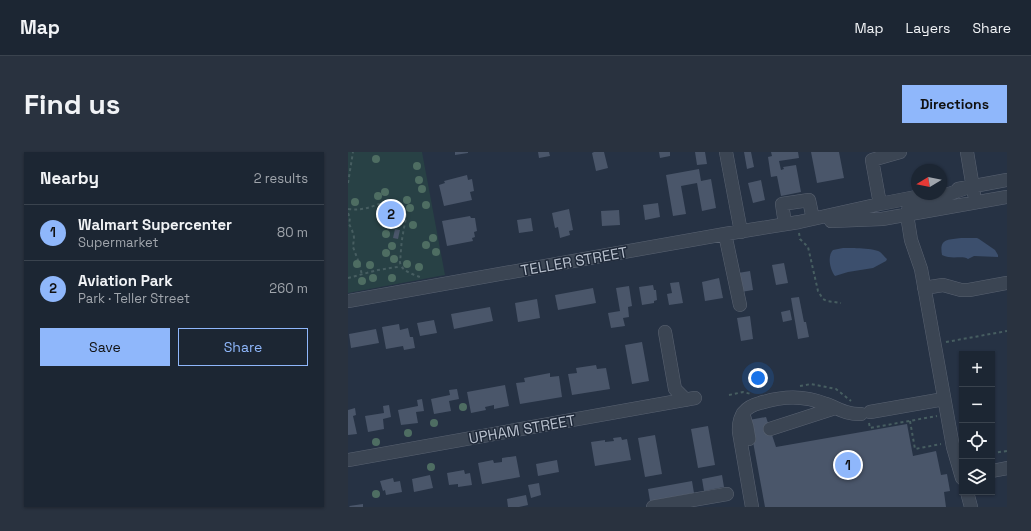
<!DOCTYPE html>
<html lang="en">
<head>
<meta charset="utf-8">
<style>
	:root { --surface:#1c2633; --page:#29323f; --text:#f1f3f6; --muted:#a0a5ac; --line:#3a434e; --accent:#8fb7fb }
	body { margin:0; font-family:"Space Grotesk",sans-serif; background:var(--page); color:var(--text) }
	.controls { position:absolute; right:12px; bottom:12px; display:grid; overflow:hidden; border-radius:0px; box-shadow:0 1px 3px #0004 }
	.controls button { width:36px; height:36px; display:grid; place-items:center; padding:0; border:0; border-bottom:1px solid var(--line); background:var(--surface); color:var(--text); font:20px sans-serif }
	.compass { position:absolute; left:563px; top:12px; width:36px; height:36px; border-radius:50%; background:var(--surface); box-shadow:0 1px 3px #0004; rotate:260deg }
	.you { position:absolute; left:410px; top:226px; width:14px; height:14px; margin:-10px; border:3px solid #fff; border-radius:50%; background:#1a73e8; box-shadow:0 0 0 6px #1a73e833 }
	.badge { display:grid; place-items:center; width:26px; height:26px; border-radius:50%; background:var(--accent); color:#111; font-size:13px; font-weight:700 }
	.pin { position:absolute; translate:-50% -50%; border:2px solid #fff; box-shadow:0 1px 4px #0006 }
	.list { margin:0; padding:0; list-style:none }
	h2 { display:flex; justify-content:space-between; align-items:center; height:52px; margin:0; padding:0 16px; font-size:17px }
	h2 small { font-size:13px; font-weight:400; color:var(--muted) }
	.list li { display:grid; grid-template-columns:26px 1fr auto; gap:12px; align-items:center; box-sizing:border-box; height:56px; padding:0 16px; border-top:1px solid var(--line) }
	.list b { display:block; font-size:15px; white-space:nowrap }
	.list p { margin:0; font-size:13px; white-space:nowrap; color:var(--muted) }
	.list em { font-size:13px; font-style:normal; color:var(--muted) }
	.actions { display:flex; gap:8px; padding:12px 16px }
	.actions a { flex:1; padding:9px 0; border:1px solid var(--accent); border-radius:0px; text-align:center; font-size:14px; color:var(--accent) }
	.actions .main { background:var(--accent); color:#111 }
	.icon { flex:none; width:22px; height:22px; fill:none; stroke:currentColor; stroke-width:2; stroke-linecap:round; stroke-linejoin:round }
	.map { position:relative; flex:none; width:659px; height:355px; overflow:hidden; border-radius:0px }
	header { display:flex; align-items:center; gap:24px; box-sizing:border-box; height:56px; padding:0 20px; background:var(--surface); border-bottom:1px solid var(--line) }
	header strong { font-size:19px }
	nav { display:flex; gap:22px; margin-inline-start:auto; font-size:14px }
	.intro { display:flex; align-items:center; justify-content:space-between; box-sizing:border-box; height:96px; padding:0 24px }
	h1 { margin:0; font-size:28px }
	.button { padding:10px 18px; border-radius:0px; background:var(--accent); color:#111; font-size:14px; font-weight:700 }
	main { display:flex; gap:24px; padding:0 24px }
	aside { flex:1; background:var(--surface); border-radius:0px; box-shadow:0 1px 3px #0004 }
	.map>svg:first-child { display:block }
	.green { fill:#284145 }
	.water { fill:#3c4f6d }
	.building { fill:#4a566a }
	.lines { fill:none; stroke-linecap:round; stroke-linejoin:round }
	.minor-casing { stroke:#596271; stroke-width:14 }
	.path { stroke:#475e61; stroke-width:2; stroke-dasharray:3 3; stroke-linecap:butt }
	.minor { stroke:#3b4553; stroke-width:13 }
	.tree { fill:#4e6d62 }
	.labels { text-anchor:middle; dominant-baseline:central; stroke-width:3; stroke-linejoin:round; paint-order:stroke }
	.street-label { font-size:15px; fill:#b8c0cd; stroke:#1f2939 }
</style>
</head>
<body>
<header>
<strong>Map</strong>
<nav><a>Map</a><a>Layers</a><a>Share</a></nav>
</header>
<div class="intro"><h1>Find us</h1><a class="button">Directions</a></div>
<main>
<aside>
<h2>Nearby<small>2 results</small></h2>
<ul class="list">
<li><span class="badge">1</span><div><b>Walmart Supercenter</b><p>Supermarket</p></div><em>80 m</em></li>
<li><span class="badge">2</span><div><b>Aviation Park</b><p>Park · Teller Street</p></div><em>260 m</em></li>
</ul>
<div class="actions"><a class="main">Save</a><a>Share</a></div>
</aside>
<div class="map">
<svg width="659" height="355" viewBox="0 0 659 355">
	<rect width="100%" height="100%" fill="#263244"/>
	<path class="green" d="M 0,0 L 74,0 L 97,123 L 0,141 Z"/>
	<path class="water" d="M 613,86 L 629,86 L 631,87 L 647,98 L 650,103 L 650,105 L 626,104 L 620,107 C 614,103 604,108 594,103 C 591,86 600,88 613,86 Z
		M 495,96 C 503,96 527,96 532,100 C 535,102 536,105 539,107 L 538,109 L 525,116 L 500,120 L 487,124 C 482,118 479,104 485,98 Z"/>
	<path class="building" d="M 107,0 L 120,0 L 120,1 L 107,3 Z
		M 190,0 L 201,0 L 202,4 L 191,6 Z
		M 246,0 L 256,0 L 260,16 L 248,19 L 244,1 Z
		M 311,0 L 322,0 L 322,4 L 312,6 Z
		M 347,0 L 357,0 L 359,12 L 349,13 Z
		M 396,0 L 403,0 L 406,15 L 399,17 Z
		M 423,0 L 450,0 L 451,6 L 431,9 L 433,18 L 436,17 L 435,15 L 448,13 L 453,40 L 433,44 L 429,24 L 423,25 L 420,5 L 424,4 Z
		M 463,0 L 491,0 L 496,26 L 469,31 Z
		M 351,17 L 353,29 L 363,27 L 368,56 L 354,59 L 349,31 L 333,34 L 338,62 L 325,64 L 318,23 Z
		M 119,23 L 120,28 L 124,27 L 126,39 L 122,40 L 124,48 L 96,54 L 91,33 L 97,31 L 96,29 Z
		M 413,28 L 417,48 L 405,51 L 400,31 Z
		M 310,51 L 312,65 L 297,68 L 295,53 Z
		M 221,57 L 225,78 L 221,79 L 222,83 L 212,86 L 210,75 L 207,76 L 204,61 Z
		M 271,58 L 272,73 L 254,74 L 253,59 Z
		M 122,64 L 123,66 L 127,66 L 129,79 L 126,80 L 127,85 L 124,86 L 125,89 L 99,94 L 94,69 Z
		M 183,66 L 185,79 L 171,81 L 169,68 Z
		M 47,77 L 52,78 L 50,87 L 45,86 Z
		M 436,111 L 440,131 L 428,133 L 424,113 Z
		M 402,119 L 405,138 L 393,140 L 390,121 Z
		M 371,126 L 375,146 L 357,149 L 354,130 Z
		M 331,130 L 335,151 L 321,153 L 319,142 L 324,141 L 322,131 Z
		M 305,133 L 306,138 L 308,138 L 309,148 L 306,149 L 306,151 L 294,153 L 291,135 Z
		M 281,134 L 284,154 L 280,155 L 281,165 L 275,166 L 277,174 L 263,176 L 260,161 L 272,159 L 268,136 Z
		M 245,136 L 248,151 L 210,158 L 207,143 Z
		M 451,145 L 456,170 L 458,170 L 461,185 L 450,187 L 443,146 Z
		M 189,147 L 192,166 L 170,170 L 167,151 Z
		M 142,155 L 145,169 L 106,177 L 103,162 Z
		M 442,158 L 444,168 L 435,170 L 433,160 Z
		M 402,164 L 405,187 L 393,189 L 389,166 Z
		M 86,168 L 89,181 L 72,184 L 69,171 Z
		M 51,172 L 52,178 L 60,176 L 62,185 L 65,185 L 67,196 L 56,198 L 55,194 L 38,197 L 34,175 Z
		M 28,177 L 31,191 L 3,196 L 1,182 Z
		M 294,190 L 301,229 L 284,232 L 277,193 Z
		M 248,213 L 249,217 L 258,216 L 262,237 L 224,243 L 220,222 L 229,221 L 228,216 Z
		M 202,221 L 202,225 L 211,224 L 214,245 L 172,252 L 168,231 L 177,230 L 176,226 Z
		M 157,233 L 161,254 L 146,257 L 146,253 L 137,255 L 138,258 L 123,261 L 119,240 Z
		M 109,237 L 111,247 L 101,249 L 103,259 L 86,262 L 83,247 L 102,243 L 101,238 Z
		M 74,247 L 76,259 L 68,260 L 70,271 L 53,273 L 50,258 L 70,254 L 69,248 Z
		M 41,253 L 43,265 L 35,267 L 36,277 L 20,280 L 17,264 L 36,261 L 35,254 Z
		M 7,256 L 8,263 L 5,264 L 9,282 L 0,283 L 0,258 Z
		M 418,265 L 428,295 L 559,272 L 565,304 L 588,299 L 593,323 L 599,322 L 602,339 L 596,340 L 598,355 L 417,355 L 401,268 Z
		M 360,274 L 367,313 L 350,316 L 343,277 Z
		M 307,283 L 314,322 L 297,325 L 290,286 Z
		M 273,285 L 274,288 L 279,287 L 283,308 L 247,314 L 243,290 L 257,288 L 257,290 L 266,289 L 265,286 Z
		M 168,304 L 172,325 L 134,332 L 130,311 L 145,308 L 146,311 L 154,310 L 154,306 Z
		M 209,308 L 211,320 L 190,324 L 188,312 Z
		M 116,318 L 117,322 L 122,321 L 124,333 L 110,335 L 110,332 L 101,333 L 99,321 Z
		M 82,323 L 85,336 L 66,340 L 64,327 Z
		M 374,323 L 376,335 L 356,339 L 354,327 Z
		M 45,326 L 46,330 L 52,329 L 54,340 L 38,343 L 37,338 L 35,339 L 32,329 Z
		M 344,329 L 346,341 L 302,349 L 300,337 Z
		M 191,331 L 193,343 L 183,346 L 180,333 Z
		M 178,343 L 180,353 L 171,355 L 160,355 L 159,347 Z
		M 15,352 L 15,355 L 2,355 L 1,354 Z"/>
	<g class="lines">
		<g class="minor-casing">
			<path id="minor" d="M 378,0 L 393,80
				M 619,0 L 626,42
				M 610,37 L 659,28
				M 532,52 L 524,8 L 552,0
				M 483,69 L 534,67 L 659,45
				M 437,72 L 434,52 L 461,48 L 465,67
				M 377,82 L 392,153
				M 576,136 L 595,133 L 613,138 L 621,138 L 659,131
				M 0,149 L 377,82 L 451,70 L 532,52 L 583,42
				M 317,180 L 327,237 L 338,248
				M 522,260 L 596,247
				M 395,261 L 399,275 L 401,287
				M 422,277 L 487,256
				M 0,308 L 347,246
				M 644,319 L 659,316
				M 614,326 L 605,295 L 573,117 L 563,88 L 559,63 L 560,58 L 564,55 L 618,36
				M 619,340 L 623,355
				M 305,355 L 379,342
				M 404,355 L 391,280 C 390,264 396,255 412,251 C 435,244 455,243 478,252 C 490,256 499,263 513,262"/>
		</g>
		<path class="path" d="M 0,31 L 5,0
			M 0,57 C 16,59 25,54 39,49 C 43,48 47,48 51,51 C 63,58 56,71 55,82 C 53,91 53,101 52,110 C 53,119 64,122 72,125
			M 0,61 L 2,66 L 1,72 L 4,78 L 6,85 L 5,95 L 11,111 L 14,123
			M 451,81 L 452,87 L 460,95 L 470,139 L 475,147 L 479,149 L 493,151
			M 0,126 L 30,118 L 49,115 L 52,113
			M 598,190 L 659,179
			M 452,234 L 463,232 L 488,237 L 503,249
			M 381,243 L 395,240 L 403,242
			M 562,269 L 567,297 L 593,292
			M 521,271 L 522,276 L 589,264
			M 644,301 L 659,299"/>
		<use href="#minor" class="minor"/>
	</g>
	<g class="tree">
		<circle cx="28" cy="7" r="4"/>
		<circle cx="69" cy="14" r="4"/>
		<circle cx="71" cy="28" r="4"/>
		<circle cx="74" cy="37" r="4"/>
		<circle cx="37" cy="40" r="4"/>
		<circle cx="30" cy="44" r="4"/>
		<circle cx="59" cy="48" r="4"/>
		<circle cx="7" cy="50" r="4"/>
		<circle cx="78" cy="53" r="4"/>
		<circle cx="62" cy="56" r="4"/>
		<circle cx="40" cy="68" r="4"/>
		<circle cx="65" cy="73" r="4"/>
		<circle cx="38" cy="82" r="4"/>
		<circle cx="85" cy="86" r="4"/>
		<circle cx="78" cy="93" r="4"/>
		<circle cx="44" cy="94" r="4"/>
		<circle cx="88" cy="100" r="4"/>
		<circle cx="38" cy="101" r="4"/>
		<circle cx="46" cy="107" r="4"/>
		<circle cx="9" cy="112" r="4"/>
		<circle cx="59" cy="112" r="4"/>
		<circle cx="22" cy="113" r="4"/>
		<circle cx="71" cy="115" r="4"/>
		<circle cx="25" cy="126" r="4"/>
		<circle cx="44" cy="126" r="4"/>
		<circle cx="14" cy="129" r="4"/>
		<circle cx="115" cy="255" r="4"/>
		<circle cx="86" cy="271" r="4"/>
		<circle cx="60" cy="281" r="4"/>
		<circle cx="28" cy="290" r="4"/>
		<circle cx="83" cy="315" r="4"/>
		<circle cx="28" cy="342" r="4"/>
	</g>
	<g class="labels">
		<g class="street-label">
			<text transform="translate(226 109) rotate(-10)">TELLER STREET</text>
			<text transform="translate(174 277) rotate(-10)">UPHAM STREET</text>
		</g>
	</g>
</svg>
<div class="controls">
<button>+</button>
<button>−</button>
<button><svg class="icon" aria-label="locate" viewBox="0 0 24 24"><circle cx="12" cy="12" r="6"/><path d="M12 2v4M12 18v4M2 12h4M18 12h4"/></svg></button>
<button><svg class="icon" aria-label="layers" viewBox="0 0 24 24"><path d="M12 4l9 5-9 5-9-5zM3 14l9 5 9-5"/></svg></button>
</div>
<svg class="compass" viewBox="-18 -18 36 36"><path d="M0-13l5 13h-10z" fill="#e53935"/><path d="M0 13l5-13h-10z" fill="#a0a5ac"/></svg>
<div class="you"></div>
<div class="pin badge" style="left:500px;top:313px">1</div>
<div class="pin badge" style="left:43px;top:62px">2</div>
</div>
</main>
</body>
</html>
